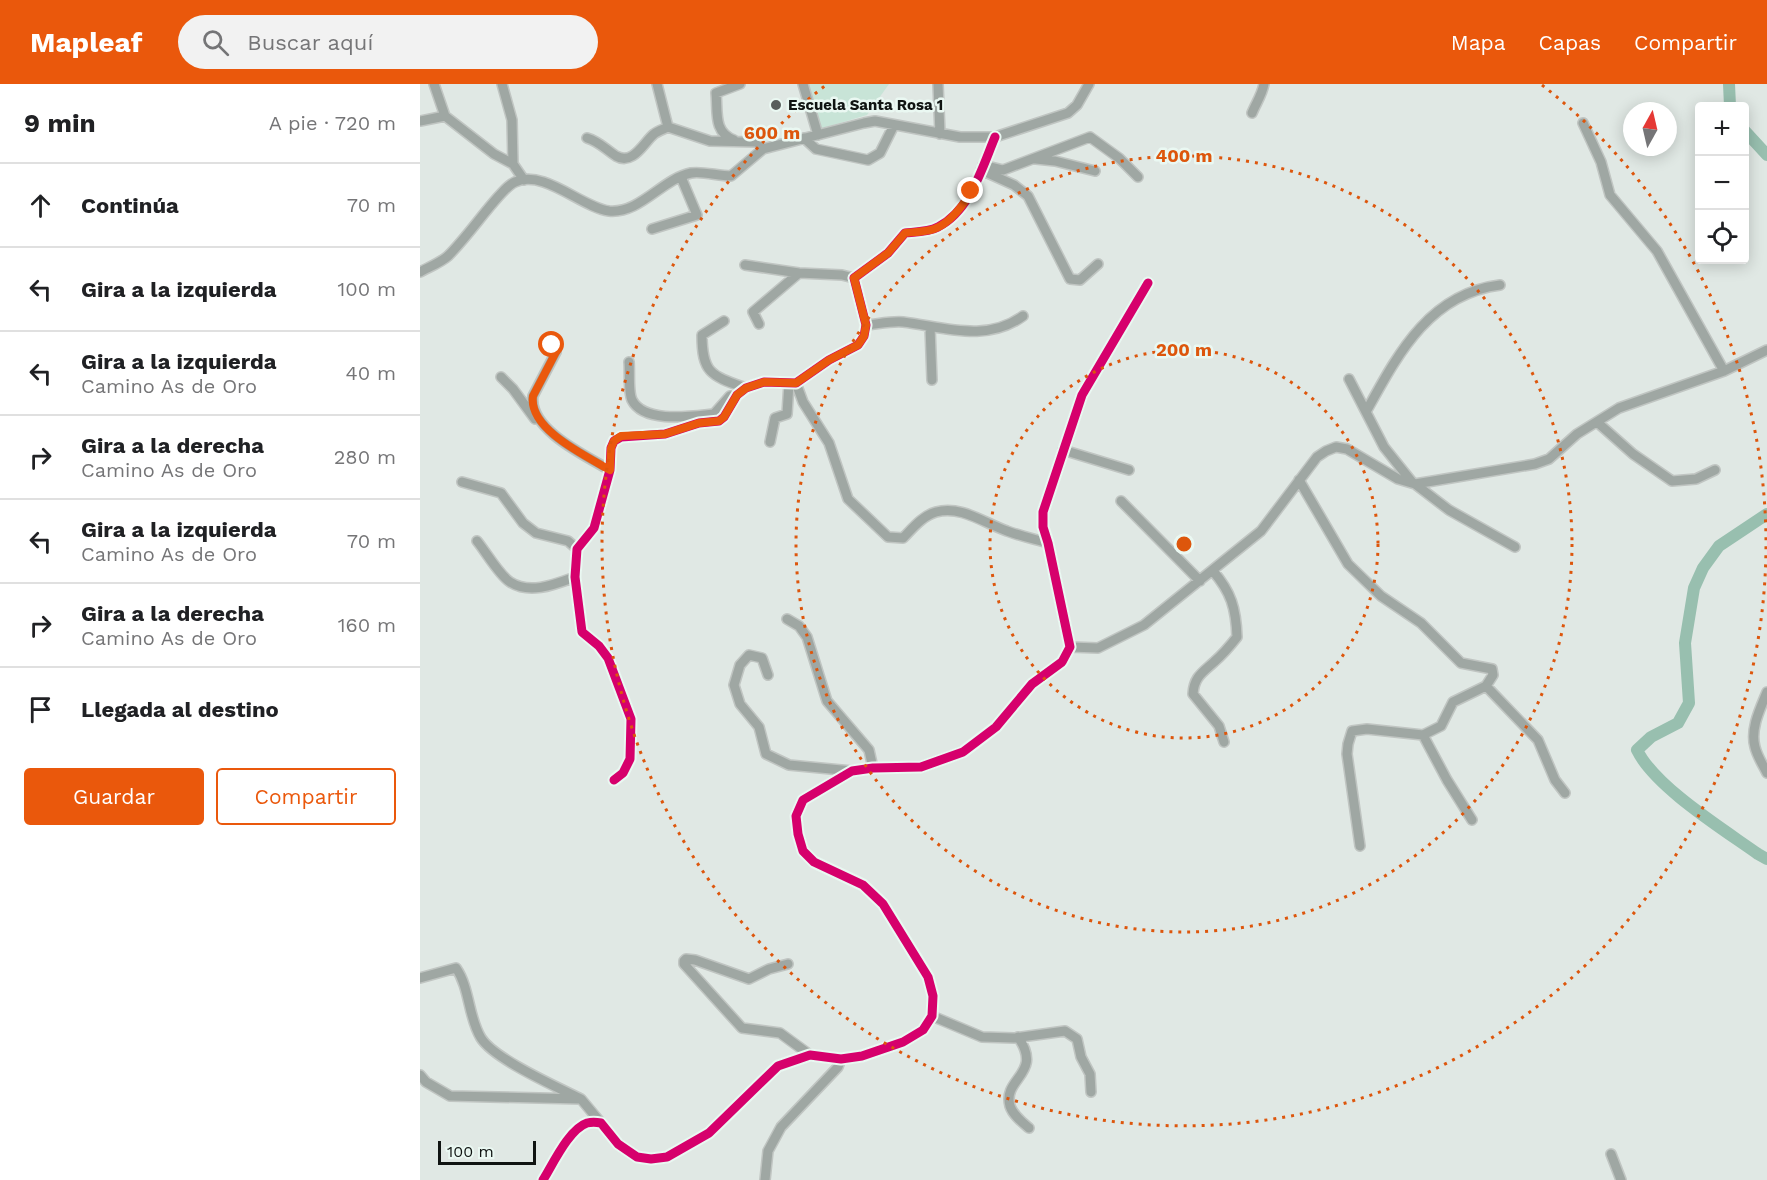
<!DOCTYPE html>
<html lang="es">
<head>
<meta charset="utf-8">
<style>
	:root { --surface:#fff; --page:#f2f2f2; --text:#202124; --muted:#757577; --line:#e0e0e0; --accent:#ea580c }
	body { margin:0; font-family:"Work Sans",sans-serif; background:var(--page); color:var(--text) }
	.controls { position:absolute; right:18px; top:18px; display:grid; overflow:hidden; border-radius:6px; box-shadow:0 3px 15px #0003 }
	.controls button { width:54px; height:54px; display:grid; place-items:center; padding:0; border:0; border-bottom:2px solid var(--line); background:var(--surface); color:var(--text); font:30px sans-serif }
	.compass { position:absolute; left:1203px; top:18px; width:54px; height:54px; border-radius:50%; background:var(--surface); box-shadow:0 3px 15px #0003; rotate:8deg }
	.scale { position:absolute; left:18px; bottom:15px; width:98px; box-sizing:border-box; padding-left:6px; border:3px solid #101412; border-top:0; font-size:16px; line-height:21px; white-space:nowrap; color:#101412; -webkit-text-stroke:4px #eaf8f2; paint-order:stroke }
	.stop { position:absolute; width:18px; height:18px; margin:-14px; border:4px solid #ea580c; border-radius:50%; background:#fff }
	.stop.end { background:#ea580c; border-color:#fff; box-shadow:0 2px 6px #0008 }
	.list { margin:0; padding:0; list-style:none }
	h2 { display:flex; justify-content:space-between; align-items:center; height:78px; margin:0; padding:0 24px; font-size:26px }
	h2 small { font-size:20px; font-weight:400; color:var(--muted) }
	.list li { display:grid; grid-template-columns:39px 1fr auto; gap:18px; align-items:center; box-sizing:border-box; height:84px; padding:0 24px; border-top:2px solid var(--line) }
	.list b { display:block; font-size:22px; white-space:nowrap }
	.list p { margin:0; font-size:20px; white-space:nowrap; color:var(--muted) }
	.list em { font-size:20px; font-style:normal; color:var(--muted) }
	.actions { display:flex; gap:12px; padding:18px 24px }
	.actions a { flex:1; padding:14px 0; border:2px solid var(--accent); border-radius:6px; text-align:center; font-size:21px; color:var(--accent) }
	.actions .main { background:var(--accent); color:#fff }
	.icon { flex:none; width:33px; height:33px; fill:none; stroke:currentColor; stroke-width:2; stroke-linecap:round; stroke-linejoin:round }
	.map { position:relative; flex:none; width:1347px; height:1096px; overflow:hidden }
	header { display:flex; align-items:center; gap:36px; box-sizing:border-box; height:84px; padding:0 30px; background:var(--accent); color:#fff }
	header strong { font-size:28px }
	nav { display:flex; gap:33px; margin-inline-start:auto; font-size:21px }
	.search { width:420px; height:54px; background:var(--page); display:flex; align-items:center; gap:15px; box-sizing:border-box; padding:0 21px; border-radius:33px; color:var(--muted); font-size:22px }
	main { display:flex }
	aside { flex:1; background:var(--surface) }
	.map>svg:first-child { display:block }
	.green { fill:#c8e4d7 }
	.lines { fill:none; stroke-linecap:round; stroke-linejoin:round }
	.river { stroke:#98bfaf; stroke-width:12 }
	.minor-casing { stroke:#c0c5c2; stroke-width:12 }
	.minor { stroke:#9fa7a3; stroke-width:9 }
	.cycleway-casing { stroke:#eaf8f2; stroke-width:13 }
	.cycleway { stroke:#d6006c; stroke-width:9 }
	.route { stroke:#ea580c; stroke-width:8 }
	.ring { fill:none; stroke:#dd560c; stroke-width:3; stroke-dasharray:3 6 }
	.poi-dot { fill:#595e5c; stroke:#eaf8f2; stroke-width:2 }
	.labels { text-anchor:middle; dominant-baseline:central; stroke-width:5; stroke-linejoin:round; paint-order:stroke }
	.poi-label { font-size:15px; font-weight:bold; fill:#101412; stroke:#eaf8f2; text-anchor:start }
	.centre { fill:#dd560c; stroke:#eaf8f2; stroke-width:3 }
	.ring-label { font-size:18px; text-anchor:middle; font-weight:bold; fill:#dd560c; stroke:#eaf8f2; stroke-width:5; stroke-linejoin:round; paint-order:stroke }
</style>
</head>
<body>
<header>
<strong>Mapleaf</strong>
<div class="search"><svg class="icon" aria-label="search" viewBox="0 0 24 24"><circle cx="10" cy="10" r="6"/><path d="M15 15l6 6"/></svg>Buscar aquí</div>
<nav><a>Mapa</a><a>Capas</a><a>Compartir</a></nav>
</header>
<main>
<aside>
<h2>9 min<small>A pie · 720 m</small></h2>
<ul class="list">
<li><svg class="icon" aria-label="ahead" viewBox="0 0 24 24"><path d="M12 20V5M6 11l6-6 6 6"/></svg><div><b>Continúa</b></div><em>70 m</em></li>
<li><svg class="icon" aria-label="left" viewBox="0 0 24 24"><path d="M17 20v-9H6M10 6l-5 5 5 5"/></svg><div><b>Gira a la izquierda</b></div><em>100 m</em></li>
<li><svg class="icon" aria-label="left" viewBox="0 0 24 24"><path d="M17 20v-9H6M10 6l-5 5 5 5"/></svg><div><b>Gira a la izquierda</b><p>Camino As de Oro</p></div><em>40 m</em></li>
<li><svg class="icon" aria-label="right" viewBox="0 0 24 24"><path d="M7 20v-9h11M14 6l5 5-5 5"/></svg><div><b>Gira a la derecha</b><p>Camino As de Oro</p></div><em>280 m</em></li>
<li><svg class="icon" aria-label="left" viewBox="0 0 24 24"><path d="M17 20v-9H6M10 6l-5 5 5 5"/></svg><div><b>Gira a la izquierda</b><p>Camino As de Oro</p></div><em>70 m</em></li>
<li><svg class="icon" aria-label="right" viewBox="0 0 24 24"><path d="M7 20v-9h11M14 6l5 5-5 5"/></svg><div><b>Gira a la derecha</b><p>Camino As de Oro</p></div><em>160 m</em></li>
<li><svg class="icon" aria-label="arrive" viewBox="0 0 24 24"><path d="M6 21V4h12l-3 4 3 4H6"/></svg><div><b>Llegada al destino</b></div></li>
</ul>
<div class="actions"><a class="main">Guardar</a><a>Compartir</a></div>
</aside>
<div class="map">
<svg width="1347" height="1096" viewBox="0 0 1347 1096">
	<rect width="100%" height="100%" fill="#e0e8e4"/>
	<path class="green" d="M 387,0 L 469,0 L 447,31 L 400,45 Z"/>
	<g class="lines">
		<path class="river" d="M 1309,0 L 1310,22
			M 1324,46 L 1347,71
			M 1347,430 L 1299,462 L 1283,484 L 1274,504 L 1265,559 L 1269,619 L 1258,639 L 1231,653 L 1217,666 C 1235,703 1303,745 1338,770 L 1347,775"/>
		<g class="minor-casing">
			<path id="minor" d="M 14,0 L 25,32 L 74,70 L 93,80 L 104,96
				M 82,0 L 92,36 L 93,80
				M 237,0 L 248,43
				M 383,0 L 398,51
				M 518,0 L 520,50
				M 832,29 C 836,19 842,11 844,0
				M 0,37 L 25,32
				M 1163,39 L 1181,78 L 1190,111 L 1237,167 L 1304,287
				M 167,54 C 180,58 185,65 196,72 C 213,82 224,58 234,50 C 238,47 244,45 248,43 L 290,57 L 337,58 L 343,65
				M 384,54 L 396,65 L 448,76 L 460,69 L 474,41
				M 314,56 C 293,48 298,28 296,9 L 320,0
				M 616,75 L 635,77 L 675,87
				M 563,81 L 583,86 L 670,53 L 699,74 L 718,93
				M 561,86 L 594,101 L 608,112 L 650,195 L 660,196 L 678,180
				M 232,145 L 277,131 L 261,93
				M 325,181 L 379,189 L 422,191 L 434,194
				M 0,188 C 9,183 20,179 28,172 C 46,154 61,132 78,113 C 83,108 88,101 95,98 C 124,85 161,123 189,127 C 220,130 242,95 271,89 C 283,87 298,92 311,92 L 343,65 L 444,39 L 455,37 L 540,53 L 575,53 L 648,29 L 657,21 L 669,0
				M 304,237 L 282,251 C 282,290 292,292 326,304
				M 339,240 L 333,228 L 379,189
				M 446,241 C 458,240 471,237 483,238 C 524,243 566,259 603,232
				M 510,243 L 512,296
				M 132,262 L 136,268 L 113,312 C 108,345 166,372 190,386
				M 209,278 C 210,287 208,308 212,316 C 224,340 273,332 294,330 L 310,312 L 317,311
				M 81,293 L 93,305 L 115,335
				M 929,295 L 964,363 L 992,398
				M 376,299 L 383,318 L 409,359 L 428,415 L 468,453 L 483,454 C 492,445 502,432 516,428 C 541,421 564,439 587,447 C 600,452 614,455 628,459
				M 947,326 C 978,270 1009,210 1080,201
				M 1177,338 L 1213,370 L 1252,397 L 1276,395 L 1295,386
				M 350,358 L 355,334 L 367,330 L 369,299
				M 643,366 L 709,386
				M 879,396 L 928,480 L 961,512 L 1001,539 L 1041,579 L 1072,585 L 1073,591 L 1066,602 L 1033,618 L 1021,642 L 1003,651 L 947,645 L 932,647 L 928,660 L 927,670 L 940,762
				M 42,398 L 81,409 L 103,439 L 116,449 L 148,457 L 157,465
				M 995,400 L 1115,380 L 1129,375 L 1157,350 L 1199,324 L 1304,287 L 1347,266
				M 701,417 L 780,497
				M 57,457 C 66,468 79,491 90,498 C 110,511 136,500 155,493
				M 793,487 C 811,508 816,524 817,553 C 810,562 802,571 794,578 C 782,589 774,593 773,610 L 799,642 L 804,658
				M 367,535 L 379,542 L 387,553 L 407,617 L 449,666 L 453,684
				M 650,563 L 678,564 L 724,541 L 841,447 L 897,373 L 906,367 L 916,363 L 927,365 L 978,395 L 995,400 L 1029,426 L 1095,463
				M 348,591 L 342,574 L 329,571 L 320,581 L 314,601 L 320,620 L 339,643 L 346,670 L 369,681 L 432,687
				M 1066,602 L 1118,656 L 1135,696 L 1145,709
				M 1347,608 C 1340,625 1330,645 1335,663 C 1337,672 1343,681 1347,689
				M 1003,651 L 1027,696 L 1052,736
				M 194,696 L 203,689 L 210,675 L 211,635 L 188,574 L 179,562 L 162,548 L 155,493 L 157,465 L 174,444 L 190,386 L 191,364 L 194,357 L 201,353 L 245,350 L 279,339 L 299,337 L 304,333 L 317,311 L 326,304 L 344,298 L 376,299 L 409,276 L 438,261 L 444,252 L 446,241 L 434,194 L 468,169 L 485,149 C 495,148 509,148 518,143 C 550,127 562,84 575,53
				M 368,880 L 349,885 L 329,895 L 275,876 L 266,875 L 264,877 L 264,880 L 322,944 L 360,949 L 390,971
				M 0,894 L 36,884 C 50,904 48,933 61,954 C 74,975 137,1003 161,1015
				M 512,932 L 562,953 L 594,954 L 645,947 L 657,955 L 661,973 L 670,990 L 671,1008
				M 598,953 C 624,990 582,994 590,1022 C 593,1031 602,1038 609,1044
				M 0,991 L 6,998 L 30,1012 L 161,1015 L 181,1039
				M 1191,1070 L 1201,1096
				M 123,1096 C 133,1080 149,1045 167,1039 C 171,1038 176,1038 181,1039 L 198,1060 L 217,1073 L 231,1075 L 247,1073 L 289,1049 L 358,982 L 390,971 L 421,975 L 442,972 L 483,958 L 503,946 L 512,932 L 513,912 L 508,893 L 463,820 L 443,801 L 394,778 L 383,767 L 378,750 L 376,732 L 383,716 L 432,687 L 453,684 L 501,683 L 543,668 L 576,643 L 612,600 L 642,578 L 650,563 L 628,459 L 623,443 L 623,428 L 662,311 L 728,199
				M 345,1096 L 348,1067 L 361,1043 L 418,983 L 421,975"/>
		</g>
		<use href="#minor" class="minor"/>
		<g class="cycleway-casing">
			<path id="cycleway" d="M 194,696 L 203,689 L 210,675 L 211,635 L 188,574 L 179,562 L 162,548 L 155,493 L 157,465 L 174,444 L 190,386 L 191,364 L 194,357 L 201,353 L 245,350 L 279,339 L 299,337 L 304,333 L 317,311 L 326,304 L 344,298 L 376,299 L 409,276 L 438,261 L 444,252 L 446,241 L 434,194 L 468,169 L 485,149 C 495,148 509,148 518,143 C 550,127 562,84 575,53
				M 123,1096 C 133,1080 149,1045 167,1039 C 171,1038 176,1038 181,1039 L 198,1060 L 217,1073 L 231,1075 L 247,1073 L 289,1049 L 358,982 L 390,971 L 421,975 L 442,972 L 483,958 L 503,946 L 512,932 L 513,912 L 508,893 L 463,820 L 443,801 L 394,778 L 383,767 L 378,750 L 376,732 L 383,716 L 432,687 L 453,684 L 501,683 L 543,668 L 576,643 L 612,600 L 642,578 L 650,563 L 628,459 L 623,443 L 623,428 L 662,311 L 728,199"/>
		</g>
		<use href="#cycleway" class="cycleway"/>
	</g>
	<g class="lines">
		<path class="route" d="M 132,261 L 136,268 L 113,312 C 108,345 166,372 190,386 L 191,364 L 194,357 L 201,352 L 245,350 L 279,339 L 299,337 L 304,333 L 317,311 L 326,304 L 344,298 L 376,299 L 409,276 L 438,261 L 444,252 L 446,241 L 434,194 L 468,169 L 485,149 C 495,148 505,148 514,145 C 529,140 544,121 551,107"/>
	</g>
	<g class="ring">
		<circle cx="764" cy="460" r="194"/>
		<circle cx="764" cy="460" r="388"/>
		<path d="M1122 1A582 582 0 1 1 406 1"/>
	</g>
	<circle class="poi-dot" cx="356" cy="21" r="6"/>
	<g class="labels">
		<g class="poi-label">
			<text x="368" y="21">Escuela Santa Rosa 1</text>
		</g>
	</g>
	<circle cx="764" cy="460" r="9" class="centre"/>
	<g class="ring-label">
		<text x="352" y="55">600 m</text>
		<text x="764" y="78">400 m</text>
		<text x="764" y="272">200 m</text>
	</g>
</svg>
<div class="controls">
<button>+</button>
<button>−</button>
<button><svg class="icon" aria-label="locate" viewBox="0 0 24 24"><circle cx="12" cy="12" r="6"/><path d="M12 2v4M12 18v4M2 12h4M18 12h4"/></svg></button>
</div>
<svg class="compass" viewBox="-18 -18 36 36"><path d="M0-13l5 13h-10z" fill="#e53935"/><path d="M0 13l5-13h-10z" fill="#757577"/></svg>
<div class="scale">100 m</div>
<div class="stop" style="left:132px;top:261px"></div>
<div class="stop end" style="left:551px;top:107px"></div>
</div>
</main>
</body>
</html>
